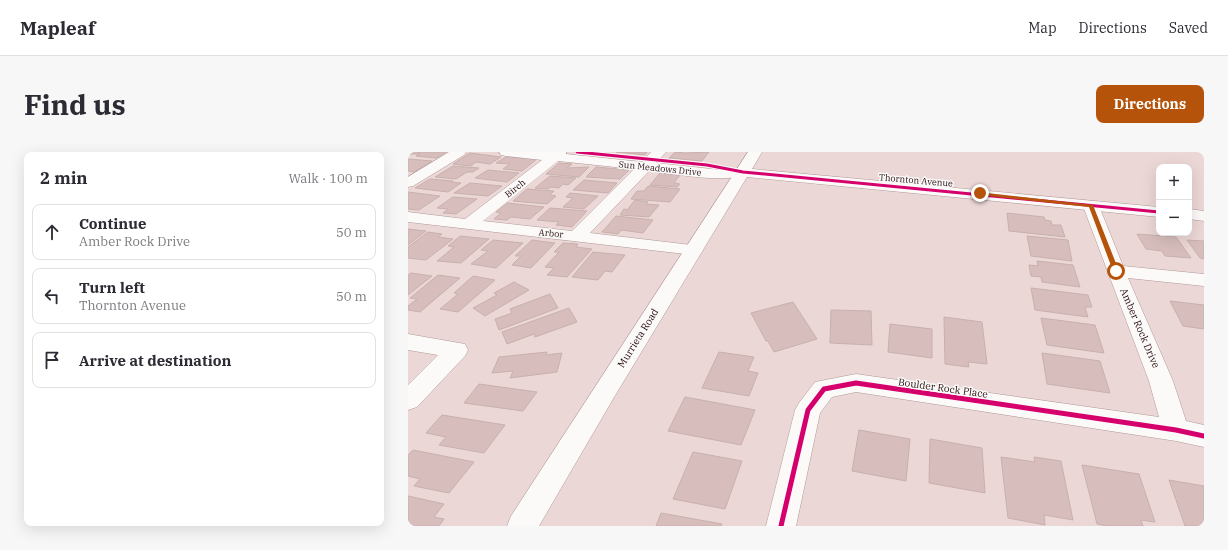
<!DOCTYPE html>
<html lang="en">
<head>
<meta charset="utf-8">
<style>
	:root { --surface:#fff; --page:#f7f7f7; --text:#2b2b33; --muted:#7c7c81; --line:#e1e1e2; --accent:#b45309 }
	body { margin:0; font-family:"IBM Plex Serif",serif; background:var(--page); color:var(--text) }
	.controls { position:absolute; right:12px; top:12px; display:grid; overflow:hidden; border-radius:8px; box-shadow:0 4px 16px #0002 }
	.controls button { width:36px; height:36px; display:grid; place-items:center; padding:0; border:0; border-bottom:1px solid var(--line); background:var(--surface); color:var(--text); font:20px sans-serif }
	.stop { position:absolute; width:12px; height:12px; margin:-9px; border:3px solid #b45309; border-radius:50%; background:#fff }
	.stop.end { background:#b45309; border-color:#fff; box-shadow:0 1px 4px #0008 }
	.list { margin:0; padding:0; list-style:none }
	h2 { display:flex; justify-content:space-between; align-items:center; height:52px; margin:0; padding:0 16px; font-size:17px }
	h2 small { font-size:13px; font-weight:400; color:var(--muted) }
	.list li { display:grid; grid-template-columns:26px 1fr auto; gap:12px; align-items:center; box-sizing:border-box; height:56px; margin:0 8px 8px; padding:0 8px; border:1px solid var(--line); border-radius:8px }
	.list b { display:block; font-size:15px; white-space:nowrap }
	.list p { margin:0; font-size:13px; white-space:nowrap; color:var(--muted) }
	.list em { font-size:13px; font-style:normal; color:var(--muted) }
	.icon { flex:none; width:22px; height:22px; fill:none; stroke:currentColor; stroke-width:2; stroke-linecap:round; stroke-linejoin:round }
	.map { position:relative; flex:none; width:796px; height:374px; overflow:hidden; border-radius:8px }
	header { display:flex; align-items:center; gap:24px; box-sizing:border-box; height:56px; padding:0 20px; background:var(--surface); border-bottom:1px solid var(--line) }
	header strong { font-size:19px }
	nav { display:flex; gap:22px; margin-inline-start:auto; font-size:14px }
	.intro { display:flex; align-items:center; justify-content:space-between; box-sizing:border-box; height:96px; padding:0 24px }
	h1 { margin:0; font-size:28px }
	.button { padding:10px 18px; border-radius:8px; background:var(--accent); color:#fff; font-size:14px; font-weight:700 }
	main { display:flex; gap:24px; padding:0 24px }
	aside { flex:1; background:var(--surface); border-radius:8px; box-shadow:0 4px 16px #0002 }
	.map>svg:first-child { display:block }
	.building { fill:#d7bebc; stroke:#c8b0ae }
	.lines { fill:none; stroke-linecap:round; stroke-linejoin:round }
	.street-casing { stroke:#b09997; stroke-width:1 }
	.secondary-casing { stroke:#b09997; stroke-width:1 }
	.street { fill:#fcf9f9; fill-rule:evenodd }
	.secondary { fill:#fcf9f9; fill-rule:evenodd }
	.cycleway-far1-casing { stroke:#fafafa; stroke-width:5 }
	.cycleway-casing { stroke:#fafafa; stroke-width:8 }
	.cycleway-far1 { stroke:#d6006c; stroke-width:3 }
	.cycleway { stroke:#d6006c; stroke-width:5 }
	.route { fill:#b45309 }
	.labels { text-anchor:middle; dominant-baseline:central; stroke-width:3; stroke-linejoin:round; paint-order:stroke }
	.far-street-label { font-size:9px; fill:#2a0c0c; stroke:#fafafa }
	.street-label { font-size:10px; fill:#2a0c0c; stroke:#fafafa }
</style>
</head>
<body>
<header>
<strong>Mapleaf</strong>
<nav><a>Map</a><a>Directions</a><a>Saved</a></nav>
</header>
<div class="intro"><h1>Find us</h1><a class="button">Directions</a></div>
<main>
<aside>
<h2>2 min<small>Walk · 100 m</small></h2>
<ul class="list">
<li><svg class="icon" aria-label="ahead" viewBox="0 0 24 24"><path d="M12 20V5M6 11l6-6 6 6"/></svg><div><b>Continue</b><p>Amber Rock Drive</p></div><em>50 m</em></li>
<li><svg class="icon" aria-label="left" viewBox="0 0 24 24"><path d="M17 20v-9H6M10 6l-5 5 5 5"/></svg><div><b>Turn left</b><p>Thornton Avenue</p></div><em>50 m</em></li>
<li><svg class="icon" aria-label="arrive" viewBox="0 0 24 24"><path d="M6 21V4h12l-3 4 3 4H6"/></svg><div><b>Arrive at destination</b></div></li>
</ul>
</aside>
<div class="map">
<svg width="796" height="374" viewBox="0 0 796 374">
	<rect width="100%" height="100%" fill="#ebd7d5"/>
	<path class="building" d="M 5,0 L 38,0 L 28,6 L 8,4 L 12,2 L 2,2 Z
		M 208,0 L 239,0 L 237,3 Z
		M 267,0 L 277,1 L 301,0 L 294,9 L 261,6 Z
		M 62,1 L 93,5 L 82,12 L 68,10 L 63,14 L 45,12 Z
		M 98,5 L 129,7 L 114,19 L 95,17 L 102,12 L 88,11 Z
		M 0,7 L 24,9 L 6,20 L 0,19 Z
		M 151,11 L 164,12 L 159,16 L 181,15 L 171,25 L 138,22 Z
		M 45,14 L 71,16 L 65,20 L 59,20 L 48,27 L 27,25 Z
		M 188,15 L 221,18 L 212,27 L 178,25 Z
		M 80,18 L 111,21 L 99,30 L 67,26 Z
		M 252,21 L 272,23 L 266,31 L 272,32 L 269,35 L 242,33 Z
		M 142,24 L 168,26 L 160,33 L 155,32 L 151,36 L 143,35 L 140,37 L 127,36 Z
		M 22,27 L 45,29 L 43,30 L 53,31 L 40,40 L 7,36 Z
		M 176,28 L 209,31 L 200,41 L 165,38 Z
		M 62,31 L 94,34 L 80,44 L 46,41 Z
		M 240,34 L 272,37 L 262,50 L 223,47 L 229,39 L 236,39 Z
		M 119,37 L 146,39 L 142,43 L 148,44 L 139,52 L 105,49 Z
		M 0,40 L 32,44 L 11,58 L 0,57 Z
		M 162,41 L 190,44 L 176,57 L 155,55 L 165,46 L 158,45 Z
		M 45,45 L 69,47 L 48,62 L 35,61 L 40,57 L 29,56 Z
		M 227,48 L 240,50 L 238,52 L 251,53 L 241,65 L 212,63 L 216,57 L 219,58 Z
		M 99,51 L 136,55 L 122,67 L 103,65 L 99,68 L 86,67 L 93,61 L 88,60 Z
		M 142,56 L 179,59 L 164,75 L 148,73 L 151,70 L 129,68 Z
		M 599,61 L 636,65 L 637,68 L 643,69 L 644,73 L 653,73 L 657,85 L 601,79 Z
		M 208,64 L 245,68 L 235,81 L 213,78 L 210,82 L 194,80 Z
		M 0,77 L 18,79 L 0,93 Z
		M 20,80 L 34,82 L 30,85 L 45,87 L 18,108 L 0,106 L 0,95 Z
		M 729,82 L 768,85 L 783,106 L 757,104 L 754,99 L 738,97 Z
		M 52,84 L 81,87 L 53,111 L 29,109 L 46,95 L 40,94 Z
		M 619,84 L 660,88 L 664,109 L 623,104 Z
		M 85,88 L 115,91 L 88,116 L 63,112 L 80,99 L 73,98 Z
		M 124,88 L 147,91 L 123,116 L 104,113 L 113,104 L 107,104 Z
		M 779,88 L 796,89 L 796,107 L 792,106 Z
		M 155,91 L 170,92 L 168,95 L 184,97 L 159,125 L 139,123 L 146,116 L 137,115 L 151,100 L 146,100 Z
		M 185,100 L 217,103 L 204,120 L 197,119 L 190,128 L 164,125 Z
		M 629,109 L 665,113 L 672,135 L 634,130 L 633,125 L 623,124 L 621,113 L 630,114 Z
		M 3,121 L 24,124 L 0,143 L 0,123 Z
		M 30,123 L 52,126 L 12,160 L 0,158 L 0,154 L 9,147 L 2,146 Z
		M 65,124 L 87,128 L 50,160 L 32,157 L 50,142 L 46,141 Z
		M 106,130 L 121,138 L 77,164 L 65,156 L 89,143 L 86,141 Z
		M 623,136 L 680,143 L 684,155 L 677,155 L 680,165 L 627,158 Z
		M 142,142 L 150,156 L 91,178 L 87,167 L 104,161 L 102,157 Z
		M 762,149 L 796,153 L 796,177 L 775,174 Z
		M 385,150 L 409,187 L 366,200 L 360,189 L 358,189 L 343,161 Z
		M 161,156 L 169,170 L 127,185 L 126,182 L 99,192 L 94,180 Z
		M 423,158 L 463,159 L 464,193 L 422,191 Z
		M 536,165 L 574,170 L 579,212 L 560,210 L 561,215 L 537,212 Z
		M 633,166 L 687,173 L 696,201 L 639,193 Z
		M 482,172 L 524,177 L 524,206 L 480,200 Z
		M 139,200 L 138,203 L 154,201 L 149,220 L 102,226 L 105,219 L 84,221 L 91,205 Z
		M 311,200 L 346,205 L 340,219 L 350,221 L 341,244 L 294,236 Z
		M 634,201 L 692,209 L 702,241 L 639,232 Z
		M 71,232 L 129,240 L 115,259 L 56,251 Z
		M 277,245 L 347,258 L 333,293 L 260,279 Z
		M 34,263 L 97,273 L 76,301 L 31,293 L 38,285 L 18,281 Z
		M 451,278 L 502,287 L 498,329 L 444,319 Z
		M 522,287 L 574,296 L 577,341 L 521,331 Z
		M 5,298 L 66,310 L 41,341 L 6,334 L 12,327 L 0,324 L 0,303 Z
		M 285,300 L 334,309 L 317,357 L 265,347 Z
		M 593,305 L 627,310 L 626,305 L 653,309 L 665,368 L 636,363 L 637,373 L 600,366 Z
		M 674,313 L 731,322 L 747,370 L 733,368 L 735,374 L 700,374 L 689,372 Z
		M 761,328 L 796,334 L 796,374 L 777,374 Z
		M 0,344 L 36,352 L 26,365 L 36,367 L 31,374 L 0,374 Z
		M 253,361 L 314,372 L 313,374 L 248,374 Z"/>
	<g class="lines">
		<g class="street-casing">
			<path id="street" d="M 41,0 L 58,0 L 56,3 L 5,34 L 0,35 L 0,25 Z
				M 91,0 L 158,0 L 158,2 L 234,10 L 243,0 L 258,0 L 248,11 L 313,18 L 335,16 L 340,17 L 342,20 L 340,23 C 308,31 272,22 241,19 L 182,81 L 292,94 L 295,98 L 292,102 L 286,103 L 0,70 L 0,60 L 57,67 L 134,8 L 98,4 L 93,3 ZM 150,9 L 226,17 L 164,79 L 75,69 Z
				M 683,49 L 689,51 L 691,54 L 715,114 L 796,122 L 796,134 L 720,126 L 765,229 L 778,269 L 796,273 L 796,295 L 768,289 L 448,240 L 424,245 L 412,261 L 388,374 L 358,374 L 387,258 L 391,251 L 407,230 L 448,222 L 751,265 L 741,229 L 675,54 L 677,51 Z
				M 0,182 L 57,192 L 60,198 L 57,204 L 9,255 L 0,258 L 0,233 L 30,203 L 0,198 Z"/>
		</g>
		<g class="secondary-casing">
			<path id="secondary" d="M 340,0 L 354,0 L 344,17 L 751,55 L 751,65 L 339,25 L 205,247 L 131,374 L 99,374 L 103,364 Z
				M 781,57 L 796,59 L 796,69 L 781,67 Z"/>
		</g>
		<use href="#street" class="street"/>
		<use href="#secondary" class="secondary"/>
		<g class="cycleway-far1-casing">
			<path id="cycleway-far1" d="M 169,0 L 299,13 L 335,20 L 751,60"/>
		</g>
		<g class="cycleway-casing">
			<path id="cycleway" d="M 373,374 L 400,258 L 416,237 L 448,231 L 768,278 L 796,284"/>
		</g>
		<use href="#cycleway-far1" class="cycleway-far1"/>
		<use href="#cycleway" class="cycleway"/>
	</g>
	<path class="route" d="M 570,40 L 685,53 L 711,119 L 708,121 L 705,119 L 681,55 L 572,43 Z"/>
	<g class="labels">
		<g class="far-street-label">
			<text transform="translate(252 16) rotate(6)">Sun Meadows Drive</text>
			<text transform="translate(508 28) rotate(5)">Thornton Avenue</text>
			<text transform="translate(107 36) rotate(-38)">Birch</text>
			<text transform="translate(143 81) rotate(6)">Arbor</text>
		</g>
		<g class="street-label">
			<text transform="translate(732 176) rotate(67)">Amber Rock Drive</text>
			<text transform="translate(230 186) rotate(-58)">Murrieta Road</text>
			<text transform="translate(535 236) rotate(8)">Boulder Rock Place</text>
		</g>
	</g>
</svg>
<div class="controls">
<button>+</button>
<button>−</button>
</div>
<div class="stop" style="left:708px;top:119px"></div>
<div class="stop end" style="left:572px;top:41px"></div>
</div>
</main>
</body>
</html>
